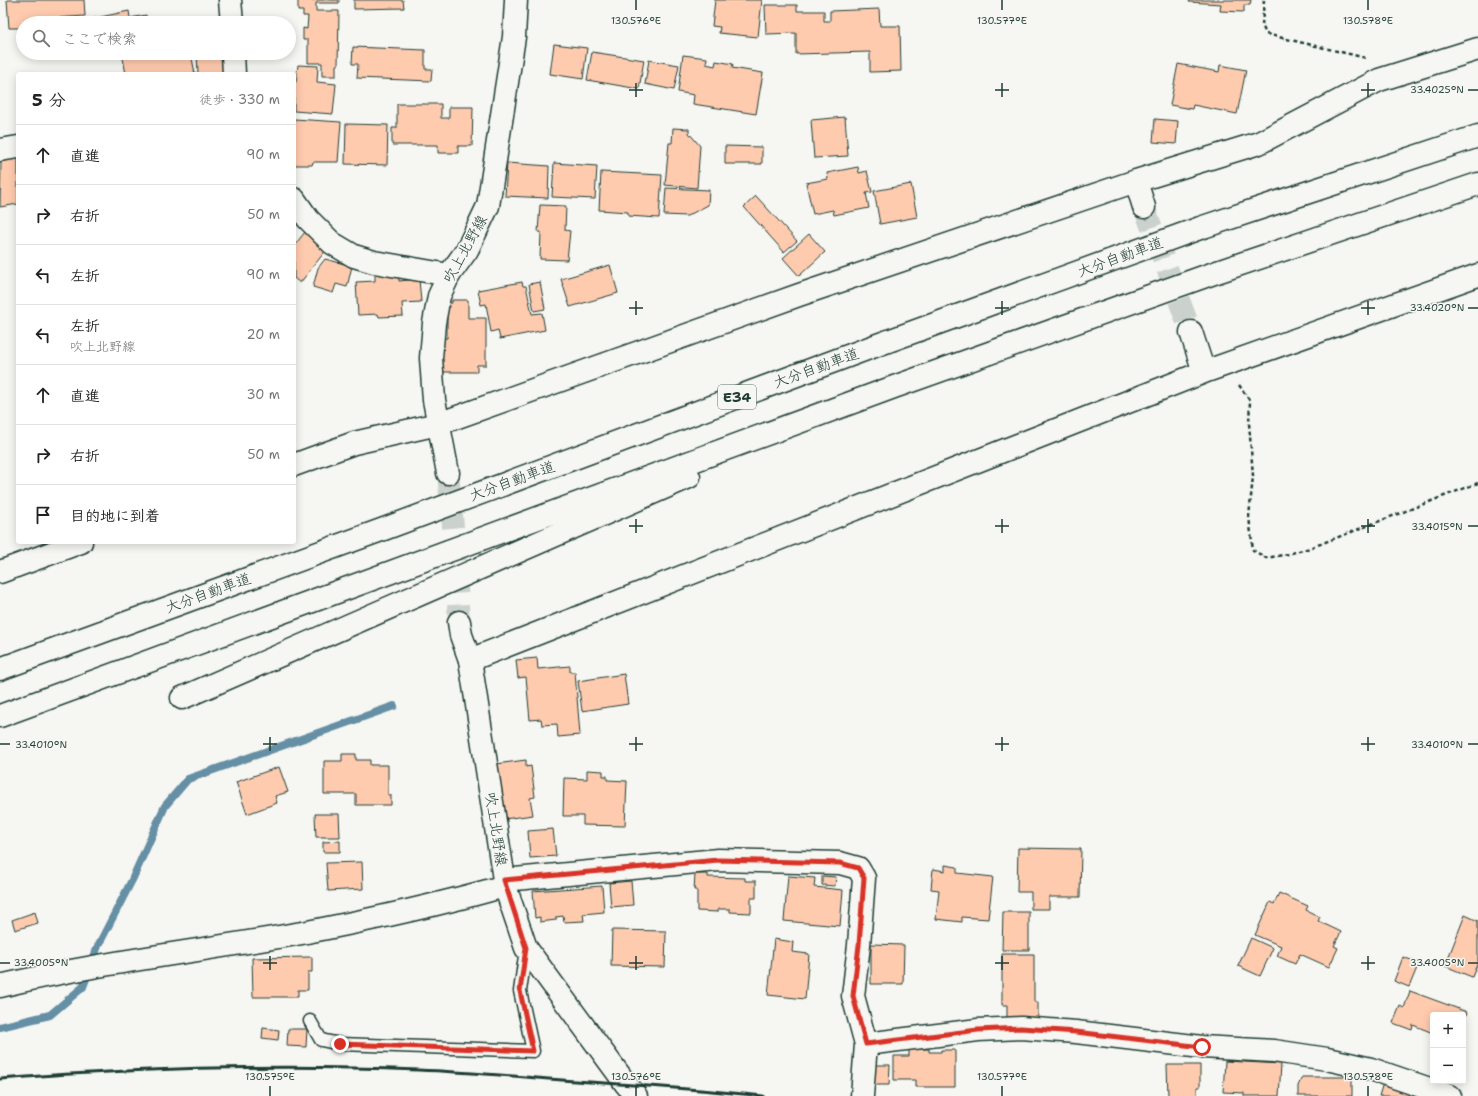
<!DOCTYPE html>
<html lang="ja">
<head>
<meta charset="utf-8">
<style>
	:root { --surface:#fff; --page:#f2f2f2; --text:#222; --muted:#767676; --line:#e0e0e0 }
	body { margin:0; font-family:"Shantell Sans","Klee One",sans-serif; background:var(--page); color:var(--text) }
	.controls { position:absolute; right:12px; bottom:12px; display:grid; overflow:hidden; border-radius:4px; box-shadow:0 2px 10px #0003 }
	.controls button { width:36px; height:36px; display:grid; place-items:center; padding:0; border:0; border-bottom:1px solid var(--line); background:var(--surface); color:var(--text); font:20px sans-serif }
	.stop { position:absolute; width:12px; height:12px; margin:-9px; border:3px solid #d93025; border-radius:50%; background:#fff }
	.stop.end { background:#d93025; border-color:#fff; box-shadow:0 1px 4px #0008 }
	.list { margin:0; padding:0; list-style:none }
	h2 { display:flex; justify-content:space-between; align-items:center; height:52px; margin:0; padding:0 16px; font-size:17px }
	h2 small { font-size:13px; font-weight:400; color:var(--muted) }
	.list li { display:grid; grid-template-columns:26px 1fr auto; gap:12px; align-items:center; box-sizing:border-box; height:60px; padding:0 16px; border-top:1px solid var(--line) }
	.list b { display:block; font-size:15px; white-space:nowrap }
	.list p { margin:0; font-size:13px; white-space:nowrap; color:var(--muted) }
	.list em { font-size:13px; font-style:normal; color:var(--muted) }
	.icon { flex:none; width:22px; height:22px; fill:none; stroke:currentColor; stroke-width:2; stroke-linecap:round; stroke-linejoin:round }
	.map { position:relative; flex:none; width:1478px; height:1096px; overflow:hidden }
	.search { position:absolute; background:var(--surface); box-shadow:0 2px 10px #0003; left:16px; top:16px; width:280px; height:44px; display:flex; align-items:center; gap:10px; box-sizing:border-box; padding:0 14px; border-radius:22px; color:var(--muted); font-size:15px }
	.panel { position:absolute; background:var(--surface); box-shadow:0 2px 10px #0003; left:16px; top:72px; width:280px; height:472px; border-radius:4px }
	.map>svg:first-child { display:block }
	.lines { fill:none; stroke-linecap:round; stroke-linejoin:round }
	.stream { stroke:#658fa5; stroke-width:8 }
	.building { fill:#ffcbaf; stroke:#1f3d34 }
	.minor-tunnel { stroke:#cbd1cc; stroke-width:22; stroke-dasharray:22 11; stroke-linecap:butt }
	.secondary-tunnel { stroke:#cbd1cc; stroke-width:22; stroke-dasharray:22 11; stroke-linecap:butt }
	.service-casing { stroke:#1f3d34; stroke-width:15 }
	.minor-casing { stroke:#1f3d34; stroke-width:25 }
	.secondary-casing { stroke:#1f3d34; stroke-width:25 }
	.motorway-casing { stroke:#1f3d34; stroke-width:25 }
	.path { stroke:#1f3d34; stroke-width:2.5; stroke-dasharray:4 3; stroke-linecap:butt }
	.service { stroke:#f6f6f2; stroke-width:12 }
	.minor { stroke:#f6f6f2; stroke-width:22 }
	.secondary { stroke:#f6f6f2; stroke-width:22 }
	.motorway { stroke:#f6f6f2; stroke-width:22 }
	.rail { stroke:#1f3d34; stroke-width:3 }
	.route { stroke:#d93025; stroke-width:5 }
	.ticks { fill:none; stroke:#1f3d34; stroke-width:1.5 }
	.labels { text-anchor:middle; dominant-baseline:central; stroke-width:3; stroke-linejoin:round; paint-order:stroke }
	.shield { fill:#f6f6f2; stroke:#60746d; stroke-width:1 }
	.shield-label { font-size:14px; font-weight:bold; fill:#1f3d34 }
	.street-label { font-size:15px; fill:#1f3d34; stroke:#f6f6f2 }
	.ticks-label { font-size:10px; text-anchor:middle; fill:#1f3d34; stroke:#f6f6f2; stroke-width:3; stroke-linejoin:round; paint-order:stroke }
</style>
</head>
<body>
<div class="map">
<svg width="1478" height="1096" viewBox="0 0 1478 1096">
	<rect width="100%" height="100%" fill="#f6f6f2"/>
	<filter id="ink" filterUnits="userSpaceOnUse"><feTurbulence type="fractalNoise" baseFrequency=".025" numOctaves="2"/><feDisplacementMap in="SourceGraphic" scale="8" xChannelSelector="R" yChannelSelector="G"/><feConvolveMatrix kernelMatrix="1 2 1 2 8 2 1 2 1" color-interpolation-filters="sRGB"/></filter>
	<g filter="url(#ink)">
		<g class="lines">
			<path class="stream" d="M 0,1027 L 50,1015 L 83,987 L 98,946 L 132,880 L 165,806 L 188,779 L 394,706"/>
		</g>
		<path class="building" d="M 7,0 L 84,0 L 85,16 L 55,18 L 55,23 L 23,23 L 23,28 L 9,28 Z
			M 298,0 L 339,0 L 339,3 L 316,3 L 316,11 L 339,11 L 338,65 L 336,65 L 336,76 L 322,76 L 322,63 L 308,63 L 308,40 L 303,40 L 303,28 L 307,29 L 308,16 L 303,16 L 303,11 L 298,11 Z
			M 354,0 L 403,0 L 404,8 L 354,9 Z
			M 715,0 L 762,0 L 758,37 L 719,33 L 720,27 L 712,26 Z
			M 1190,0 L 1251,0 L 1250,5 L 1244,5 L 1244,12 L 1220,11 L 1221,4 L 1189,2 Z
			M 765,5 L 797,5 L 797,11 L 824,11 L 824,21 L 830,21 L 830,11 L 879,9 L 880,26 L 900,26 L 901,71 L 870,72 L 870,52 L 796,54 L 796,33 L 766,34 Z
			M 129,11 L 130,18 L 146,15 L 148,23 L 92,23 L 91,19 Z
			M 554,44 L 587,48 L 583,79 L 550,74 Z
			M 353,47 L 425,50 L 425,69 L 432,69 L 431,81 L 357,78 L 358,64 L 352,64 Z
			M 592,52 L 644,60 L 639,89 L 587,80 Z
			M 122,53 L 191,53 L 195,74 L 126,74 Z
			M 197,53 L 226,53 L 227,74 L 198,74 Z
			M 683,55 L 707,58 L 706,64 L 715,66 L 716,61 L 733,64 L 732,68 L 763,73 L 756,114 L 693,104 L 694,95 L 678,92 Z
			M 649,60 L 679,65 L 674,90 L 645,84 Z
			M 1178,64 L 1219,72 L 1220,65 L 1246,70 L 1237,114 L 1193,105 L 1192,109 L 1170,105 Z
			M 298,65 L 318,66 L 317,82 L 336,84 L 333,114 L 294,111 L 294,82 L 296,82 Z
			M 397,104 L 441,104 L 441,118 L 449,118 L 449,107 L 473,107 L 472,146 L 458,146 L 458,153 L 438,153 L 438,145 L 392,145 L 392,128 L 397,128 Z
			M 845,117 L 848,156 L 814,158 L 811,120 Z
			M 294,119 L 341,122 L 338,162 L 313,162 L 312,165 L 294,165 Z
			M 1155,119 L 1178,121 L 1176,144 L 1153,142 Z
			M 346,124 L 388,125 L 387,165 L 345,164 Z
			M 673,128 L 689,129 L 689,133 L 700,146 L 697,188 L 665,185 L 669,143 L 672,143 Z
			M 725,146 L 762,147 L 762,164 L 725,164 Z
			M 18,158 L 18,204 L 0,207 L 1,161 Z
			M 507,163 L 549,166 L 548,198 L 505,196 Z
			M 554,163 L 597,166 L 595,199 L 552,197 Z
			M 858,167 L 859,173 L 867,171 L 872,192 L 866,193 L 869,208 L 834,215 L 833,210 L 813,214 L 806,183 L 828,179 L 827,173 Z
			M 601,172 L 662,175 L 659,218 L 628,216 L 628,212 L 599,210 Z
			M 911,184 L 917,217 L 880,224 L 874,191 Z
			M 666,188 L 709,190 L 708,205 L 687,216 L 664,215 Z
			M 756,196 L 797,241 L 784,252 L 744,207 Z
			M 540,205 L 566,206 L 565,230 L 570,231 L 567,260 L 540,259 L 541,232 L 538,232 Z
			M 305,232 L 327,249 L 300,283 L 294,278 L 294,246 Z
			M 809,234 L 825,252 L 799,276 L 783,258 Z
			M 325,259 L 352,266 L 347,287 L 336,284 L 333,293 L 313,287 L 318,268 Z
			M 610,265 L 618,293 L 570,307 L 561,279 Z
			M 399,273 L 399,281 L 419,279 L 421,302 L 402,303 L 403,316 L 379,317 L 378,314 L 358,315 L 356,282 L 375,281 L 375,274 Z
			M 522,282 L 523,286 L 526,286 L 532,314 L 542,313 L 545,330 L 500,339 L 498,330 L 491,332 L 486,304 L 481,305 L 478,290 Z
			M 540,282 L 545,309 L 534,311 L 529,284 Z
			M 452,300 L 468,300 L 468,318 L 486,318 L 486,365 L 477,365 L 477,372 L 441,372 L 441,338 L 447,338 L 447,303 L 452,303 Z
			M 537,658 L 538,669 L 570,666 L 570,672 L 575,672 L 580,735 L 558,737 L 557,724 L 542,725 L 541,719 L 530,720 L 526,677 L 518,678 L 516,660 Z
			M 624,674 L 628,704 L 582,711 L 578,681 Z
			M 342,754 L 356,754 L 356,760 L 370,760 L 370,765 L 388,765 L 388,795 L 391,795 L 391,805 L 356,805 L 356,794 L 324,794 L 324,761 L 342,761 Z
			M 526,760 L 526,767 L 531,766 L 535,797 L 530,798 L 533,815 L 504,819 L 496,764 Z
			M 279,767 L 288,792 L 275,796 L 277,803 L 247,814 L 236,782 Z
			M 587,770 L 603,771 L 603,776 L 607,776 L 607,780 L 627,781 L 625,826 L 583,825 L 583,816 L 563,816 L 564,778 L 587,779 Z
			M 315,814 L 339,814 L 340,837 L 316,837 Z
			M 553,829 L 556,856 L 530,858 L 528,831 Z
			M 340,841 L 340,852 L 323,852 L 323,842 Z
			M 1018,848 L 1081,849 L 1080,897 L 1049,897 L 1049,909 L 1031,909 L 1031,892 L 1017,892 Z
			M 362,862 L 363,889 L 328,891 L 326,863 Z
			M 945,865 L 957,867 L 957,873 L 993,877 L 988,919 L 962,917 L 962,922 L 936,919 L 939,890 L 931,889 L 933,869 L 945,871 Z
			M 695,874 L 708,874 L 708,877 L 745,878 L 745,881 L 756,881 L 756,898 L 751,898 L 751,913 L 730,912 L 730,909 L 718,909 L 718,912 L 697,911 L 697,890 L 694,890 Z
			M 788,876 L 815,878 L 814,887 L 843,890 L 840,926 L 784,921 Z
			M 822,876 L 836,877 L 835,886 L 822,885 Z
			M 631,881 L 633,905 L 611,907 L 609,883 Z
			M 602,886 L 604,912 L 583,914 L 584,921 L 564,922 L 563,916 L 556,917 L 556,920 L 540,922 L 540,917 L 535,918 L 533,891 Z
			M 1279,893 L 1308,906 L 1306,910 L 1320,917 L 1318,921 L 1341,932 L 1334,946 L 1338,948 L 1329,967 L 1300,954 L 1295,964 L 1277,956 L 1281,946 L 1255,935 L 1270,902 L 1274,904 Z
			M 35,912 L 38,923 L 15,930 L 12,920 Z
			M 1003,912 L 1029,912 L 1029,950 L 1002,950 Z
			M 1465,915 L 1478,921 L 1478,962 L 1472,977 L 1445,966 Z
			M 612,930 L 666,931 L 665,967 L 611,966 Z
			M 1251,938 L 1273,948 L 1260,976 L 1238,966 Z
			M 774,939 L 793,942 L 792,952 L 809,954 L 805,999 L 768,995 Z
			M 871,944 L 904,945 L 903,984 L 871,984 Z
			M 1002,954 L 1034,954 L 1034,1002 L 1038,1002 L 1038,1019 L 1007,1019 L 1007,1005 L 1002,1005 Z
			M 312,957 L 312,972 L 308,972 L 308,990 L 298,990 L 298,997 L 253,997 L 252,958 Z
			M 1403,957 L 1419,963 L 1409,987 L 1394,981 Z
			M 1410,991 L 1467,1012 L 1463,1024 L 1463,1015 L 1433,1015 L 1433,1033 L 1413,1025 L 1412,1030 L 1393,1023 L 1400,1006 L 1404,1008 Z
			M 263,1028 L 279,1030 L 278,1040 L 262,1038 Z
			M 288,1029 L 307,1029 L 306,1047 L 287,1046 Z
			M 909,1049 L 929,1049 L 929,1052 L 941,1052 L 941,1050 L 955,1050 L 955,1087 L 915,1087 L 915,1080 L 894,1080 L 894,1056 L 909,1056 Z
			M 1225,1061 L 1281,1064 L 1279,1096 L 1244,1096 L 1244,1093 L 1223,1092 Z
			M 873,1065 L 890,1065 L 889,1085 L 873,1085 Z
			M 1167,1065 L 1200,1065 L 1200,1087 L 1197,1087 L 1197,1096 L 1168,1096 Z
			M 1302,1077 L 1352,1077 L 1352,1096 L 1298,1096 L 1298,1086 Z
			M 1383,1083 L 1417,1096 L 1379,1096 Z"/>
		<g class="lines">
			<path class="minor-tunnel" d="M 1144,207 L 1191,332"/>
			<path class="secondary-tunnel" d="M 448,473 L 454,537 L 459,622"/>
			<g class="service-casing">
				<path id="service" d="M 310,1021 L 321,1040 L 340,1044 L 533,1051 L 520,991 L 526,949"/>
			</g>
			<g class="minor-casing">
				<path id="minor" d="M 230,0 L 232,23
					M 233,53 L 234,74
					M 0,150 L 18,147
					M 1136,181 L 1144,207
					M 294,199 L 308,219 L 332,243 L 354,256 L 374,262 L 449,275
					M 1191,332 L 1204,372
					M 294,465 L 354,443 L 438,424 L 799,295 L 1136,181 L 1259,143 L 1379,80 L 1478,49
					M 0,572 L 81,542
					M 470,660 L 1204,372 L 1478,275
					M 504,880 L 718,860 L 840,863 L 858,868 L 864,878 L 859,945 L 853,996 L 866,1044 L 978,1030 L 1021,1028 L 1076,1032 L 1202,1047 L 1274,1051 L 1327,1059 L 1371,1069 L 1450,1096
					M 0,986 C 100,962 201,951 302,933 C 370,920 438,905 505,886
					M 862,1096 L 866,1044"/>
			</g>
			<g class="secondary-casing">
				<path id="secondary" d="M 448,473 L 434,400 L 431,358 L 434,323 L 439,296 L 449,275 L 467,250 L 488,206 L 514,37 L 516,0
					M 459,622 L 461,635 L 470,660 L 505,886 L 526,948 L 626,1084 L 636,1096"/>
			</g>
			<g class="motorway-casing">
				<path id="motorway" d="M 0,669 L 384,529 L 880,344 L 1200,228 L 1478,136
					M 182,698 L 689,477
					M 0,716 L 894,387 L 1217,272 L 1478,184"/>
			</g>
			<path class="path" d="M 1264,0 L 1262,25 L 1266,34 L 1366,58
				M 1239,385 L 1250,401 L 1249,423 L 1253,476 L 1249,517 L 1253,550 L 1266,558 L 1288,554 L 1310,548 L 1478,483"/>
			<use href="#service" class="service"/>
			<use href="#minor" class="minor"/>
			<use href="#secondary" class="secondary"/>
			<use href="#motorway" class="motorway"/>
			<path class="rail" d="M 0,1079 C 139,1068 279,1064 418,1070 C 471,1072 523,1077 575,1081 C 638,1085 700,1089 763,1096"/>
		</g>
	</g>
	<g class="lines" filter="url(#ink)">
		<path class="route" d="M 340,1044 L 533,1051 L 520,991 L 526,948 L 504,880 L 718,860 L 840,863 L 858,868 L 864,878 L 859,945 L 853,996 L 866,1044 L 978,1030 L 1021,1028 L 1076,1032 L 1202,1047"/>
	</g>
	<path class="ticks" d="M 636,0 L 636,10M 1002,0 L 1002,10M 1368,0 L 1368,10M 636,83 L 636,97M 1002,83 L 1002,97M 1368,83 L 1368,97M 629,90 L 643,90M 995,90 L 1009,90M 1361,90 L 1375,90M 1468,90 L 1478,90M 636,301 L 636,315M 1002,301 L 1002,315M 1368,301 L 1368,315M 629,308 L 643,308M 995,308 L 1009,308M 1361,308 L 1375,308M 1468,308 L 1478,308M 636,519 L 636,533M 1002,519 L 1002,533M 1368,519 L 1368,533M 629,526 L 643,526M 995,526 L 1009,526M 1361,526 L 1375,526M 1468,526 L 1478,526M 270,737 L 270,751M 636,737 L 636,751M 1002,737 L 1002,751M 1368,737 L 1368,751M 0,744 L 10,744M 263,744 L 277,744M 629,744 L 643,744M 995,744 L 1009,744M 1361,744 L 1375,744M 1468,744 L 1478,744M 270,956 L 270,970M 636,956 L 636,970M 1002,956 L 1002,970M 1368,956 L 1368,970M 0,963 L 10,963M 263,963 L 277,963M 629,963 L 643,963M 995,963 L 1009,963M 1361,963 L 1375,963M 1468,963 L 1478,963M 270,1086 L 270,1096M 636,1086 L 636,1096M 1002,1086 L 1002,1096M 1368,1086 L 1368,1096"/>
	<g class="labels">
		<rect class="shield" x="718" y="385" width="38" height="24" rx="3"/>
		<g class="shield-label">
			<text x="737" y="397">E34</text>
		</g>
		<g class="street-label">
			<text transform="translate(465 249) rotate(-61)">吹上北野線</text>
			<text transform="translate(1120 257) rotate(-20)">大分自動車道</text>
			<text transform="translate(816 368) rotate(-20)">大分自動車道</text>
			<text transform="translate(512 481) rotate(-20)">大分自動車道</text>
			<text transform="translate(208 593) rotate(-20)">大分自動車道</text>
			<text transform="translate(496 829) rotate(81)">吹上北野線</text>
		</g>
	</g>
	<g class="ticks-label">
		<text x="636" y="24">130.576°E</text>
		<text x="1002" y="24">130.577°E</text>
		<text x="1368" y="24">130.578°E</text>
		<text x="1437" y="93">33.4025°N</text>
		<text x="1437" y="311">33.4020°N</text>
		<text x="1437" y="530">33.4015°N</text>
		<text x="41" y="748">33.4010°N</text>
		<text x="1437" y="748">33.4010°N</text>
		<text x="41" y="966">33.4005°N</text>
		<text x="1437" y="966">33.4005°N</text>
		<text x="270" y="1080">130.575°E</text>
		<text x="636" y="1080">130.576°E</text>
		<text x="1002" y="1080">130.577°E</text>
		<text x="1368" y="1080">130.578°E</text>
	</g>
</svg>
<div class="controls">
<button>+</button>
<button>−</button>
</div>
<div class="stop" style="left:1202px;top:1047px"></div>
<div class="stop end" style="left:340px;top:1044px"></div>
<div class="search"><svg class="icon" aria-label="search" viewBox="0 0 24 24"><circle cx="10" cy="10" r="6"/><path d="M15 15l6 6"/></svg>ここで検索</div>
<section class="panel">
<h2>5 分<small>徒歩 · 330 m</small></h2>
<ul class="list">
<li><svg class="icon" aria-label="ahead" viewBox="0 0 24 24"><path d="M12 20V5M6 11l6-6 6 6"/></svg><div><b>直進</b></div><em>90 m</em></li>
<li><svg class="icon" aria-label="right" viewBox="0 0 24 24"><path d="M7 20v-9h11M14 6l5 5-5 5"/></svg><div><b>右折</b></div><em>50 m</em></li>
<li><svg class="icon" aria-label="left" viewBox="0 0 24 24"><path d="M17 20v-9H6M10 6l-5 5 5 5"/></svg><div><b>左折</b></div><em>90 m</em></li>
<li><svg class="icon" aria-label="left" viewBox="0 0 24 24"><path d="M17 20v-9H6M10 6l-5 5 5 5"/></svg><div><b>左折</b><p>吹上北野線</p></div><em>20 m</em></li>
<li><svg class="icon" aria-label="ahead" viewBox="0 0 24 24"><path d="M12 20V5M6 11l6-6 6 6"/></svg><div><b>直進</b></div><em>30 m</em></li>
<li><svg class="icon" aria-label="right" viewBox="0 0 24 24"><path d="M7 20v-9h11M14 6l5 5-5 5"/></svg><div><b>右折</b></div><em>50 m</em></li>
<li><svg class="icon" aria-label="arrive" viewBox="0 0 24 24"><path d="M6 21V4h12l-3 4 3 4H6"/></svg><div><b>目的地に到着</b></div></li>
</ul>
</section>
</div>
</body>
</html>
